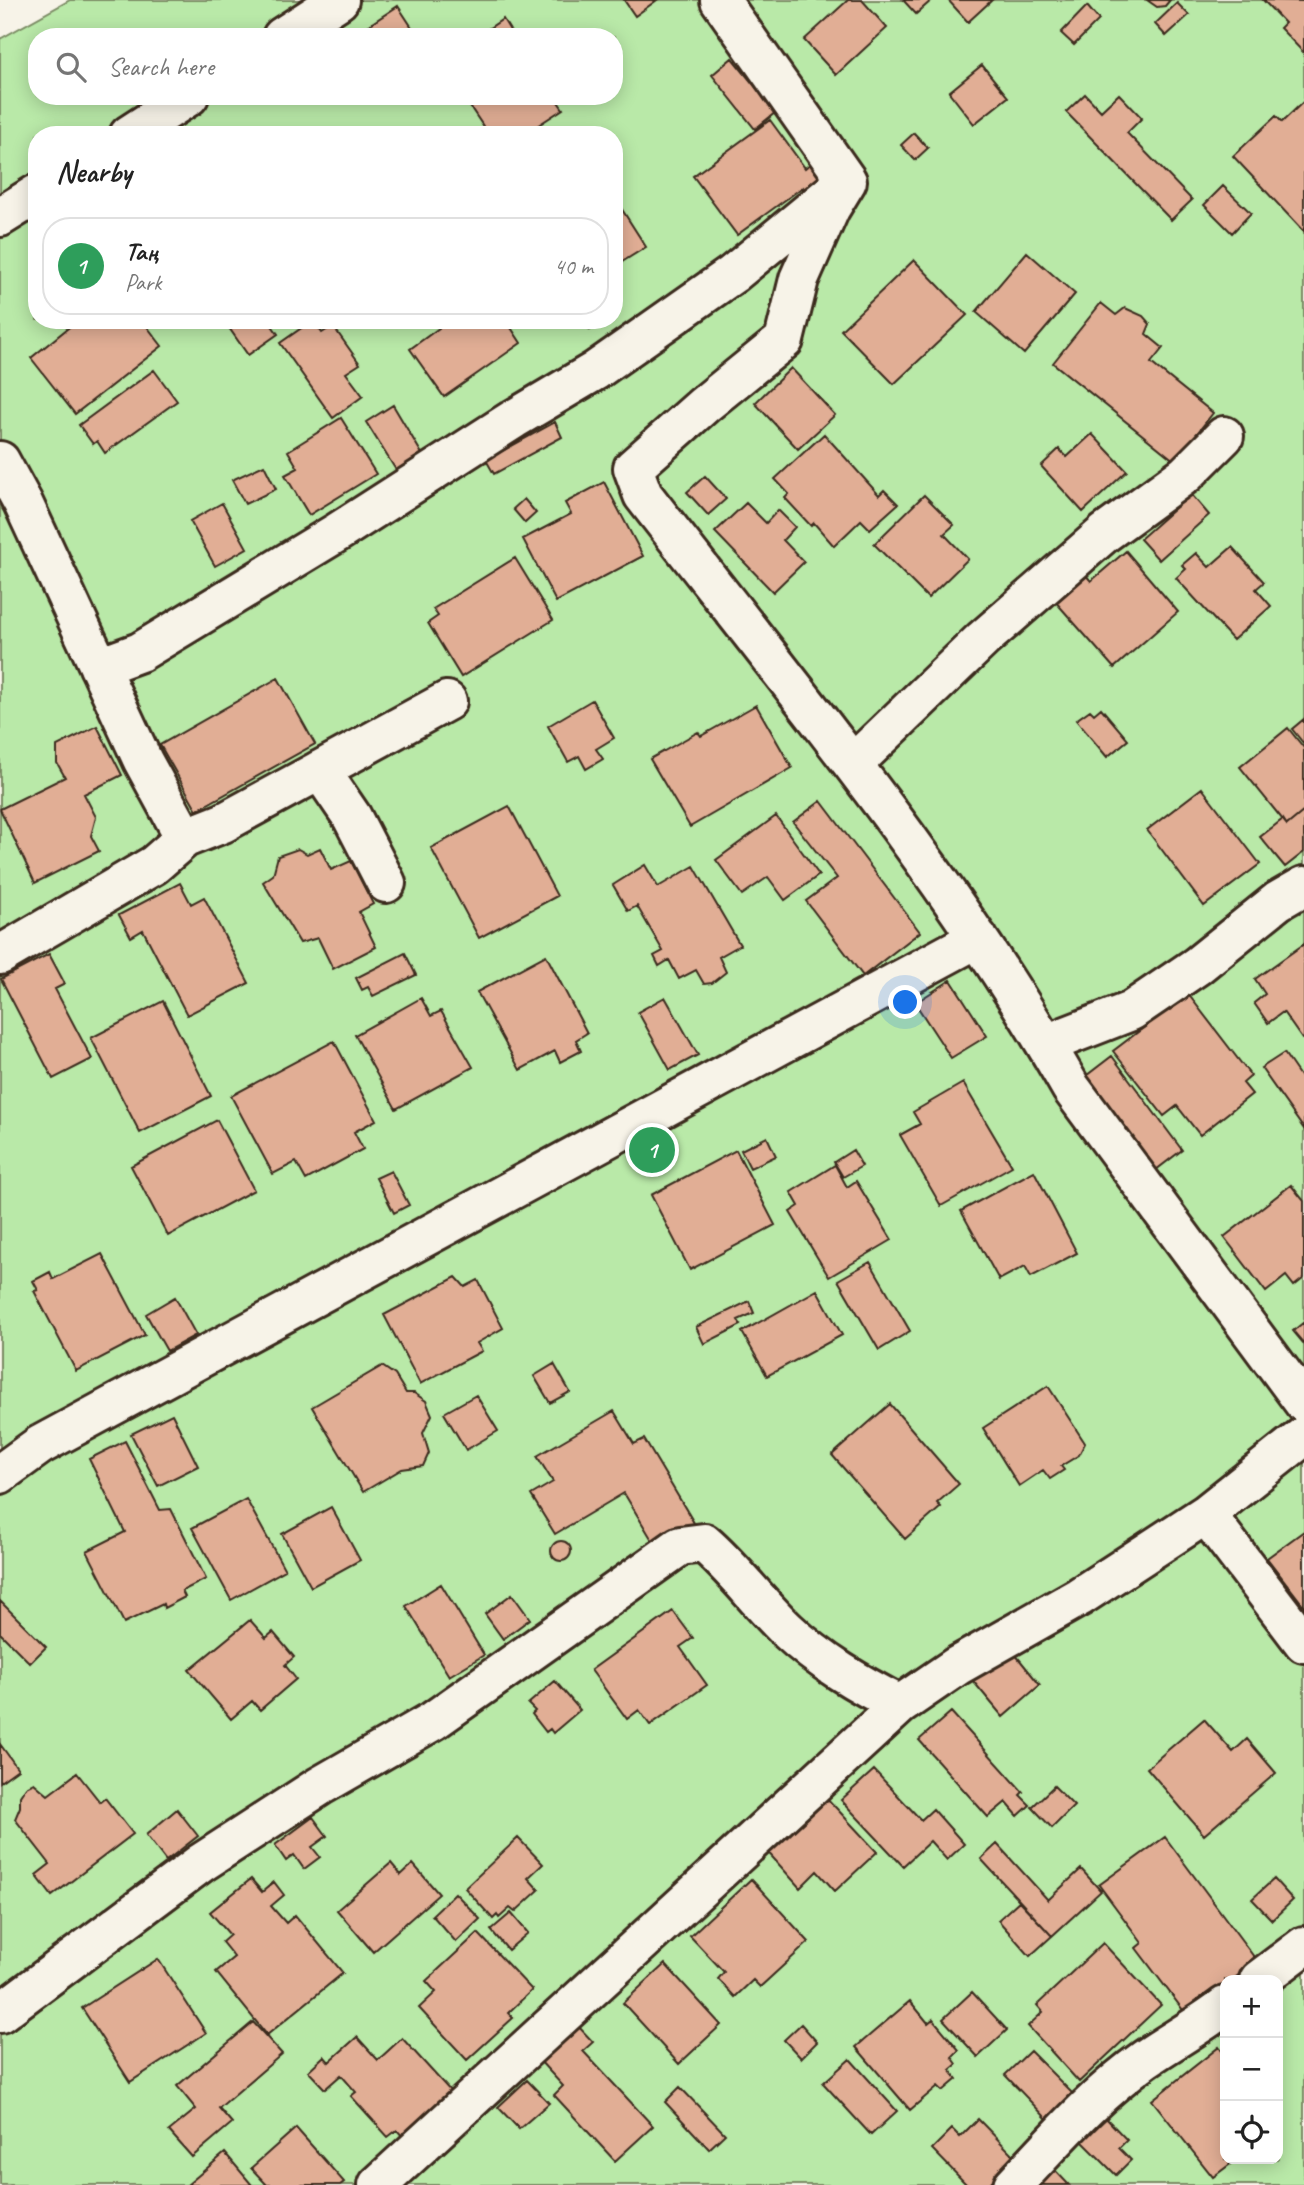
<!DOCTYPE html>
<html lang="en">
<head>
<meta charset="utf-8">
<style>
	:root { --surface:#fff; --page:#f2f2f2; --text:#222; --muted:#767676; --line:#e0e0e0; --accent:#3b2a1e }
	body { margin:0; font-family:Caveat,sans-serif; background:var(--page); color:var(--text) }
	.controls { position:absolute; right:21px; bottom:21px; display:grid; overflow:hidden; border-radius:14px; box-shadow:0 4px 18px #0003 }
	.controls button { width:63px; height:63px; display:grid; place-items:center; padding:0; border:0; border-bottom:2px solid var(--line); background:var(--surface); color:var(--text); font:35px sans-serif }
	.you { position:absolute; left:906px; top:1003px; width:24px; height:24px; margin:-18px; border:5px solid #fff; border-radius:50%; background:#1a73e8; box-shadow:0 0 0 10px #1a73e833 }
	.badge { display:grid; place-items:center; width:46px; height:46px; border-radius:50%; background:var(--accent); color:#fff; font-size:23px; font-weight:700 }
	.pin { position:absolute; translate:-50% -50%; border:4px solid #fff; box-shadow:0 2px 7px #0006 }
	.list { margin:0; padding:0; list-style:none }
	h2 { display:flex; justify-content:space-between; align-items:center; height:91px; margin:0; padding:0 28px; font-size:30px }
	h2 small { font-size:23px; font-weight:400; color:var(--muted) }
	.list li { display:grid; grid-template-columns:46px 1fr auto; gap:21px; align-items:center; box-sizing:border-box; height:98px; margin:0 14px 14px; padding:0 14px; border:2px solid var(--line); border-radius:28px }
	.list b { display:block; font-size:26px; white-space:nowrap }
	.list p { margin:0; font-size:23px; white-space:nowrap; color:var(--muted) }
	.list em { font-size:23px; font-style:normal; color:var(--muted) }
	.icon { flex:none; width:38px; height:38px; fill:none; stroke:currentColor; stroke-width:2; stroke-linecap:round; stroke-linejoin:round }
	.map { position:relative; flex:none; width:1304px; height:2185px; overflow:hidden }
	.search { position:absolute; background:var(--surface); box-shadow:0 4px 18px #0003; left:28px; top:28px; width:595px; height:77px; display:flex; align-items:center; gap:18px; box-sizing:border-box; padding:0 24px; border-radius:28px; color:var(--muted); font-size:26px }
	.panel { position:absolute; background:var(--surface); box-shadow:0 4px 18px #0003; left:28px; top:126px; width:595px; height:203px; border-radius:28px }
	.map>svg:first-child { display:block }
	.green { fill:#b9e9a8; stroke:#7a8a63; stroke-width:2; fill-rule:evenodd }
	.building { fill:#e1ae95; stroke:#3b2a1e; stroke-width:2 }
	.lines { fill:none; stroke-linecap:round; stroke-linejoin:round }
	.street-casing { stroke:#3b2a1e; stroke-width:44 }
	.street { stroke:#f7f3e8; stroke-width:38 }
</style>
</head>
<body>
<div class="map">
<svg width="1304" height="2185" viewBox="0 0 1304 2185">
	<rect width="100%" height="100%" fill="#f7f3e8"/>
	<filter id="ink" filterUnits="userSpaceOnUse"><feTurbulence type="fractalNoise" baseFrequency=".0143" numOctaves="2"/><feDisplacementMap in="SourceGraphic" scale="14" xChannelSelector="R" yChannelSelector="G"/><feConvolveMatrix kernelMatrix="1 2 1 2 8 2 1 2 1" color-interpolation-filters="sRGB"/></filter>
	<g filter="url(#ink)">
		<path class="green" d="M 70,0 L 1304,0 L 1304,2185 L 0,2185 L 0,39 ZM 37,37 L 614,37 L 614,96 L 37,96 ZM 37,135 L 614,135 L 614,320 L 37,320 ZM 1225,1980 L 1278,1980 L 1278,2159 L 1225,2159 Z"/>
		<path class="building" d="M 624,0 L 657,0 L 635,16 Z
			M 848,0 L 862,0 L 887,28 L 836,75 L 804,40 Z
			M 903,0 L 932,0 L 916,14 Z
			M 948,0 L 992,0 L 968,22 Z
			M 1170,0 L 1165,6 L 1157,7 L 1147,0 Z
			M 1263,0 L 1304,1 L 1304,53 L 1280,28 L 1285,23 Z
			M 1177,3 L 1189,15 L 1166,36 L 1155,24 Z
			M 398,6 L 415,32 L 408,37 L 351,37 Z
			M 1087,6 L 1099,20 L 1074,45 L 1061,33 Z
			M 503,19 L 514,37 L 476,37 Z
			M 732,58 L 776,112 L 755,129 L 712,75 Z
			M 982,65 L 1008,97 L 974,124 L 949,92 Z
			M 1085,94 L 1101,111 L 1119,94 L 1142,118 L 1127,133 L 1192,200 L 1171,220 L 1066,112 Z
			M 463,96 L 554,96 L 563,109 L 523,135 L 489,135 Z
			M 1304,101 L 1304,232 L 1233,156 L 1276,116 L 1282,122 Z
			M 770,120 L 805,168 L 810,164 L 824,183 L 808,195 L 803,187 L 737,235 L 693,176 Z
			M 914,133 L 928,148 L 915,160 L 901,145 Z
			M 1223,186 L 1251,213 L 1232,233 L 1204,205 Z
			M 614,197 L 646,247 L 614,267 Z
			M 1027,252 L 1075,294 L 1024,354 L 976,312 Z
			M 914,260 L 967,315 L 894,384 L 841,330 Z
			M 1101,303 L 1116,315 L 1125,308 L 1143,316 L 1150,324 L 1146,334 L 1163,348 L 1151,363 L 1213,413 L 1175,461 L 1053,363 Z
			M 78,320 L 142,320 L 162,346 L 75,414 L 31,358 Z
			M 234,320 L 268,320 L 278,334 L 248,355 L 227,325 Z
			M 313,320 L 322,333 L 333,326 L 360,364 L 346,373 L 363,396 L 333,418 L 280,343 Z
			M 450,320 L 506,320 L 521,343 L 444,397 L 410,349 Z
			M 583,320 L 603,320 L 590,330 Z
			M 791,368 L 835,415 L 798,449 L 755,403 Z
			M 154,370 L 177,401 L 105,453 L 97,441 L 93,444 L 79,425 Z
			M 393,405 L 425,459 L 399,475 L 366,422 Z
			M 341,418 L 376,474 L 309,515 L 285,475 L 298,468 L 288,451 Z
			M 555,422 L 562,437 L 494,474 L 486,460 Z
			M 824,434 L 879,495 L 884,490 L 898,504 L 870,529 L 861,520 L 834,546 L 814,523 L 811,526 L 785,498 L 789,494 L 775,479 Z
			M 1092,434 L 1127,471 L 1083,512 L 1041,466 L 1059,449 L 1067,457 Z
			M 264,465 L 276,489 L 245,504 L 232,480 Z
			M 705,476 L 726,499 L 708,515 L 687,492 Z
			M 604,482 L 643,556 L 556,602 L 523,539 L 571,514 L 565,503 Z
			M 1191,494 L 1209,515 L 1159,560 L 1140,539 Z
			M 924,495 L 954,525 L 944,534 L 968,559 L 928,598 L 874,544 Z
			M 524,499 L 536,513 L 525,523 L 513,509 Z
			M 222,503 L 247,548 L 215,566 L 190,521 Z
			M 746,503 L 766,523 L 778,510 L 795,527 L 783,540 L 804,562 L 773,592 L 715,532 Z
			M 1232,547 L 1264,582 L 1256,589 L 1271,606 L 1233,640 L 1176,578 L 1186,569 L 1182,565 L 1196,553 L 1209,567 Z
			M 1126,551 L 1178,612 L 1114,668 L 1054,600 L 1084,573 L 1091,581 Z
			M 515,558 L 553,620 L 461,677 L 428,623 L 438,616 L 433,609 Z
			M 278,678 L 315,744 L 197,810 L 160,745 Z
			M 592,700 L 614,738 L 596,749 L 603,759 L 586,769 L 579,756 L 568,762 L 548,726 Z
			M 756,705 L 792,768 L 690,827 L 650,759 L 698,732 L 701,736 Z
			M 1101,708 L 1128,740 L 1107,757 L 1076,720 L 1090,710 L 1094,714 Z
			M 1304,719 L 1304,744 L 1292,729 Z
			M 97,726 L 122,775 L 84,794 L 96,817 L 91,836 L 99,851 L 35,883 L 0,809 L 65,777 L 57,763 L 57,746 Z
			M 1288,728 L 1304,748 L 1304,811 L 1287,825 L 1240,767 Z
			M 1202,788 L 1260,864 L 1204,906 L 1147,830 Z
			M 821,801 L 920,932 L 863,976 L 806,901 L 837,878 L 793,822 Z
			M 509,806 L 557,896 L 479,938 L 431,848 Z
			M 1304,811 L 1304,852 L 1285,867 L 1260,837 L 1283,819 L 1287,825 Z
			M 776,816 L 819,875 L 785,900 L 768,877 L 742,895 L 716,860 Z
			M 320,848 L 331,870 L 351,861 L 373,904 L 359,912 L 376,947 L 333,969 L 318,938 L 300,943 L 263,882 L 273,875 L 278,856 L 298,849 L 307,854 Z
			M 645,865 L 658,887 L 694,866 L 740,945 L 719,957 L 726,972 L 712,983 L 704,984 L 696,970 L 679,979 L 669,960 L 659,966 L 654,956 L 663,951 L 637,906 L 628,911 L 613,885 Z
			M 180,883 L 191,904 L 204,897 L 249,983 L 187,1015 L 143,930 L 131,937 L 119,915 Z
			M 1304,944 L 1304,1038 L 1302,1039 L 1283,1012 L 1268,1023 L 1254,1003 L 1265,994 L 1255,979 Z
			M 405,953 L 416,975 L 373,996 L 368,987 L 362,990 L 356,978 Z
			M 49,954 L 65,984 L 55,989 L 92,1059 L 53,1079 L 1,979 Z
			M 546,955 L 587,1033 L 576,1040 L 581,1051 L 560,1062 L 555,1051 L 520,1070 L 477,992 Z
			M 951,980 L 987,1036 L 951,1058 L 915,1003 Z
			M 1188,994 L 1251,1076 L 1243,1083 L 1252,1094 L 1200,1135 L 1177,1106 L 1164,1116 L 1113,1051 Z
			M 665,997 L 698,1055 L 670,1070 L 638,1012 Z
			M 421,998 L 431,1016 L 441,1011 L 473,1067 L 396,1109 L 355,1035 Z
			M 163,1001 L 211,1096 L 140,1133 L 91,1038 Z
			M 334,1041 L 376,1120 L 354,1132 L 363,1149 L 306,1180 L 296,1162 L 273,1174 L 231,1096 Z
			M 1284,1053 L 1304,1082 L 1304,1129 L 1261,1068 Z
			M 1112,1056 L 1182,1150 L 1152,1173 L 1082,1079 Z
			M 963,1083 L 1012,1166 L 941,1206 L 900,1135 L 920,1124 L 913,1112 Z
			M 217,1120 L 254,1190 L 168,1236 L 131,1166 Z
			M 767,1137 L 776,1156 L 750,1168 L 741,1150 Z
			M 736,1150 L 775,1225 L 690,1270 L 651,1195 Z
			M 853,1150 L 862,1166 L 843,1177 L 834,1162 Z
			M 835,1165 L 847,1187 L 856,1181 L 892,1240 L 829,1277 L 790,1212 L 799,1206 L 791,1192 Z
			M 391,1171 L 409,1205 L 394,1213 L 376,1178 Z
			M 1034,1171 L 1077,1253 L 1031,1277 L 1025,1266 L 999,1280 L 961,1211 Z
			M 1291,1185 L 1304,1201 L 1304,1278 L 1294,1286 L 1286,1276 L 1266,1292 L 1224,1237 Z
			M 102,1254 L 145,1335 L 76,1371 L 34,1291 L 38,1290 L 33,1281 L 50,1272 L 53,1279 Z
			M 870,1262 L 910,1331 L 879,1350 L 838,1280 Z
			M 456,1277 L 465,1287 L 478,1280 L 503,1328 L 477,1343 L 482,1351 L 420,1384 L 384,1315 Z
			M 817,1290 L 842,1335 L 767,1376 L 742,1332 Z
			M 175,1297 L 196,1335 L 167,1351 L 146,1314 Z
			M 749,1301 L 754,1313 L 738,1320 L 741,1325 L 704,1344 L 696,1327 Z
			M 1304,1322 L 1304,1344 L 1293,1331 Z
			M 554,1364 L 570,1392 L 550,1403 L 534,1376 Z
			M 382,1366 L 395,1375 L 406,1393 L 414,1393 L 426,1401 L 432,1415 L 423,1433 L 429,1453 L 423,1466 L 402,1469 L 363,1492 L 312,1407 Z
			M 1048,1386 L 1085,1443 L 1079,1455 L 1061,1466 L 1064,1470 L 1050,1479 L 1043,1470 L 1019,1486 L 983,1428 Z
			M 476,1395 L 498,1431 L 466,1450 L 444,1413 Z
			M 890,1404 L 959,1484 L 937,1503 L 941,1507 L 905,1539 L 832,1455 Z
			M 614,1411 L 634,1444 L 644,1439 L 694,1523 L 655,1545 L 624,1493 L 555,1534 L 531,1495 L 553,1482 L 537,1456 Z
			M 172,1414 L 198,1466 L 158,1486 L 131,1434 Z
			M 125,1441 L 160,1510 L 171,1509 L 206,1579 L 182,1591 L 185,1597 L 164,1608 L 163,1604 L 124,1623 L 87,1551 L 125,1532 L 89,1459 Z
			M 246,1499 L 285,1570 L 231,1600 L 192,1528 Z
			M 331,1507 L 360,1560 L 311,1587 L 282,1534 Z
			M 1304,1531 L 1304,1606 L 1267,1558 Z
			M551 1551a10 10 0 1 1 20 0a10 10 0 1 1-20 0Z
			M 441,1584 L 484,1655 L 449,1676 L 406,1606 Z
			M 512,1594 L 530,1619 L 503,1639 L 485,1614 Z
			M 0,1601 L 46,1647 L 30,1663 L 0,1633 Z
			M 673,1611 L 693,1638 L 680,1647 L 707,1685 L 650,1725 L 639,1710 L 627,1719 L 591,1670 Z
			M 250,1620 L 266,1638 L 273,1632 L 294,1657 L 285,1665 L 296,1679 L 260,1710 L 252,1701 L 231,1719 L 189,1670 Z
			M 1011,1649 L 1040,1685 L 1003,1717 L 973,1681 Z
			M 555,1681 L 580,1710 L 553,1733 L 550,1729 L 546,1732 L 532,1714 L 535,1711 L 528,1704 Z
			M 951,1712 L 1023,1792 L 1020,1795 L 1030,1805 L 1018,1816 L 1006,1802 L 988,1817 L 919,1740 Z
			M 1204,1719 L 1233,1752 L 1247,1739 L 1276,1773 L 1204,1835 L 1147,1768 Z
			M 0,1744 L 18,1769 L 0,1782 Z
			M 874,1770 L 921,1820 L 933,1809 L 964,1844 L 947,1860 L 930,1841 L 903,1866 L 841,1800 Z
			M 77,1773 L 100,1802 L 105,1798 L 133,1834 L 52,1896 L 36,1875 L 50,1864 L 15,1819 L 20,1807 L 20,1796 L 26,1787 L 34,1783 L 48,1795 Z
			M 1054,1786 L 1074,1806 L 1052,1828 L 1032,1807 Z
			M 824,1795 L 877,1852 L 835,1891 L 817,1871 L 800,1888 L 765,1849 Z
			M 177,1809 L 198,1836 L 166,1861 L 146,1835 Z
			M 313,1817 L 327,1836 L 312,1847 L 320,1857 L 304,1869 L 294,1855 L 286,1861 L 275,1845 Z
			M 1165,1837 L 1257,1961 L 1232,1980 L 1225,1980 L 1225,1985 L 1186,2014 L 1136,1948 L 1142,1943 L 1099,1885 Z
			M 518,1838 L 543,1864 L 528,1878 L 539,1890 L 515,1912 L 510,1908 L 499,1918 L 497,1915 L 493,1919 L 465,1888 Z
			M 997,1844 L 1048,1900 L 1081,1869 L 1101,1891 L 1052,1936 L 981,1859 Z
			M 391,1863 L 401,1875 L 413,1864 L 439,1894 L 373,1952 L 337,1910 Z
			M 251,1879 L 262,1892 L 274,1882 L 284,1895 L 271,1906 L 286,1923 L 295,1915 L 343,1973 L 267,2035 L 216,1972 L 234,1957 L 222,1942 L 230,1935 L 210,1912 Z
			M 751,1879 L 809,1942 L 760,1987 L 753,1980 L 735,1997 L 718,1979 L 724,1972 L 690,1936 Z
			M 1274,1879 L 1293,1900 L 1272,1920 L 1252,1899 Z
			M 455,1893 L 480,1919 L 456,1942 L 432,1915 Z
			M 1019,1901 L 1052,1936 L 1030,1956 L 998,1920 Z
			M 511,1913 L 528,1933 L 508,1950 L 491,1930 Z
			M 478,1933 L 532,1990 L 508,2013 L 513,2018 L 467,2060 L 419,2008 L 436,1992 L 426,1981 Z
			M 1103,1943 L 1161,2005 L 1079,2082 L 1028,2026 L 1043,2012 L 1037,2005 Z
			M 158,1959 L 206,2033 L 130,2082 L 82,2008 Z
			M 665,1964 L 721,2025 L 679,2064 L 623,2003 Z
			M 972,1992 L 1007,2030 L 978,2057 L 943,2019 Z
			M 910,2001 L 928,2023 L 933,2019 L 959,2050 L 952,2057 L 957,2064 L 950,2070 L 957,2079 L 943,2091 L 938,2086 L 910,2110 L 856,2047 Z
			M 253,2022 L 282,2054 L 219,2108 L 232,2123 L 192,2157 L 169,2131 L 196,2109 L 177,2086 Z
			M 801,2024 L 817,2042 L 801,2058 L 784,2040 Z
			M 577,2025 L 593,2042 L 583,2051 L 653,2126 L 615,2161 L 554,2095 L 563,2086 L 539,2060 Z
			M 357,2037 L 378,2060 L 402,2038 L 453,2094 L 404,2138 L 397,2130 L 388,2137 L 351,2096 L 356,2092 L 341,2075 L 325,2089 L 308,2071 L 324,2056 L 329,2062 Z
			M 1219,2047 L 1225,2055 L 1225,2159 L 1237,2159 L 1213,2177 L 1152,2100 Z
			M 1030,2051 L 1075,2096 L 1049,2121 L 1005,2075 Z
			M 850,2059 L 897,2111 L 871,2135 L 823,2083 Z
			M 527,2080 L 549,2103 L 519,2129 L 498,2107 Z
			M 680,2087 L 725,2134 L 709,2149 L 665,2102 Z
			M 1104,2116 L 1127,2140 L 1119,2148 L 1131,2160 L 1116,2175 L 1080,2139 Z
			M 978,2119 L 1016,2158 L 988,2185 L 967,2185 L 932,2149 L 952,2129 L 960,2137 Z
			M 296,2128 L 344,2182 L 340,2185 L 267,2185 L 251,2168 Z
			M 225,2153 L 252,2185 L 187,2185 Z
			M 1052,2167 L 1069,2185 L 1032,2185 Z"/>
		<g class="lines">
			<g class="street-casing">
				<path id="street" d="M 720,0 L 847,181 L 830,209 L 799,279 L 784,340 L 704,405 L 633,468 L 643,495 C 791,686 952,878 1071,1088 L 1304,1403
					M 282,37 L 339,0
					M 129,135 L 189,96
					M 0,217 L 37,194
					M 0,461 L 23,503 L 143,761 L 185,838 L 223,823 L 447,701
					M 99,667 L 140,652 L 338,532 L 514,419 L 595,371 L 733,274 L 833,192
					M 853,764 L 983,639 L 1105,533 L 1186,474 L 1224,436
					M 320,770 L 352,817 L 386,883
					M 0,955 L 154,865 L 185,838
					M 1046,1044 L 1131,1011 L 1197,966 L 1278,901 L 1304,886
					M 1304,1436 L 1206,1514 L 1304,1643
					M 0,1474 L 40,1445 L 978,938
					M 1259,1980 L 1304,1946
					M 0,2013 L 201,1863 L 320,1786 L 433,1721 L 680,1546 L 704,1543 C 734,1569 758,1602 787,1630 C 821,1662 859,1684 900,1705
					M 378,2185 L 900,1705 L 957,1666 L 1079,1597 L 1206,1514
					M 1013,2185 C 1055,2141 1094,2095 1145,2059 C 1171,2041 1199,2026 1225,2006"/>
			</g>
			<use href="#street" class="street"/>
		</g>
	</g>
</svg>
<div class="controls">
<button>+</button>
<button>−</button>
<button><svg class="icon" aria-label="locate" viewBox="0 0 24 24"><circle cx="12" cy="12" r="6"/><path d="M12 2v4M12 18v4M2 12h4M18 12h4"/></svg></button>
</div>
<div class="you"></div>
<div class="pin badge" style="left:652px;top:1150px;background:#2e9e5b">1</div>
<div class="search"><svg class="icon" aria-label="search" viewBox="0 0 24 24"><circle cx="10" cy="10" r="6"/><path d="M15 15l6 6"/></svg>Search here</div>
<section class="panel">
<h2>Nearby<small></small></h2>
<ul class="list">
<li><span class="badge" style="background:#2e9e5b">1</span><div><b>Таң</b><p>Park</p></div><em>40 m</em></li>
</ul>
</section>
</div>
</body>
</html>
